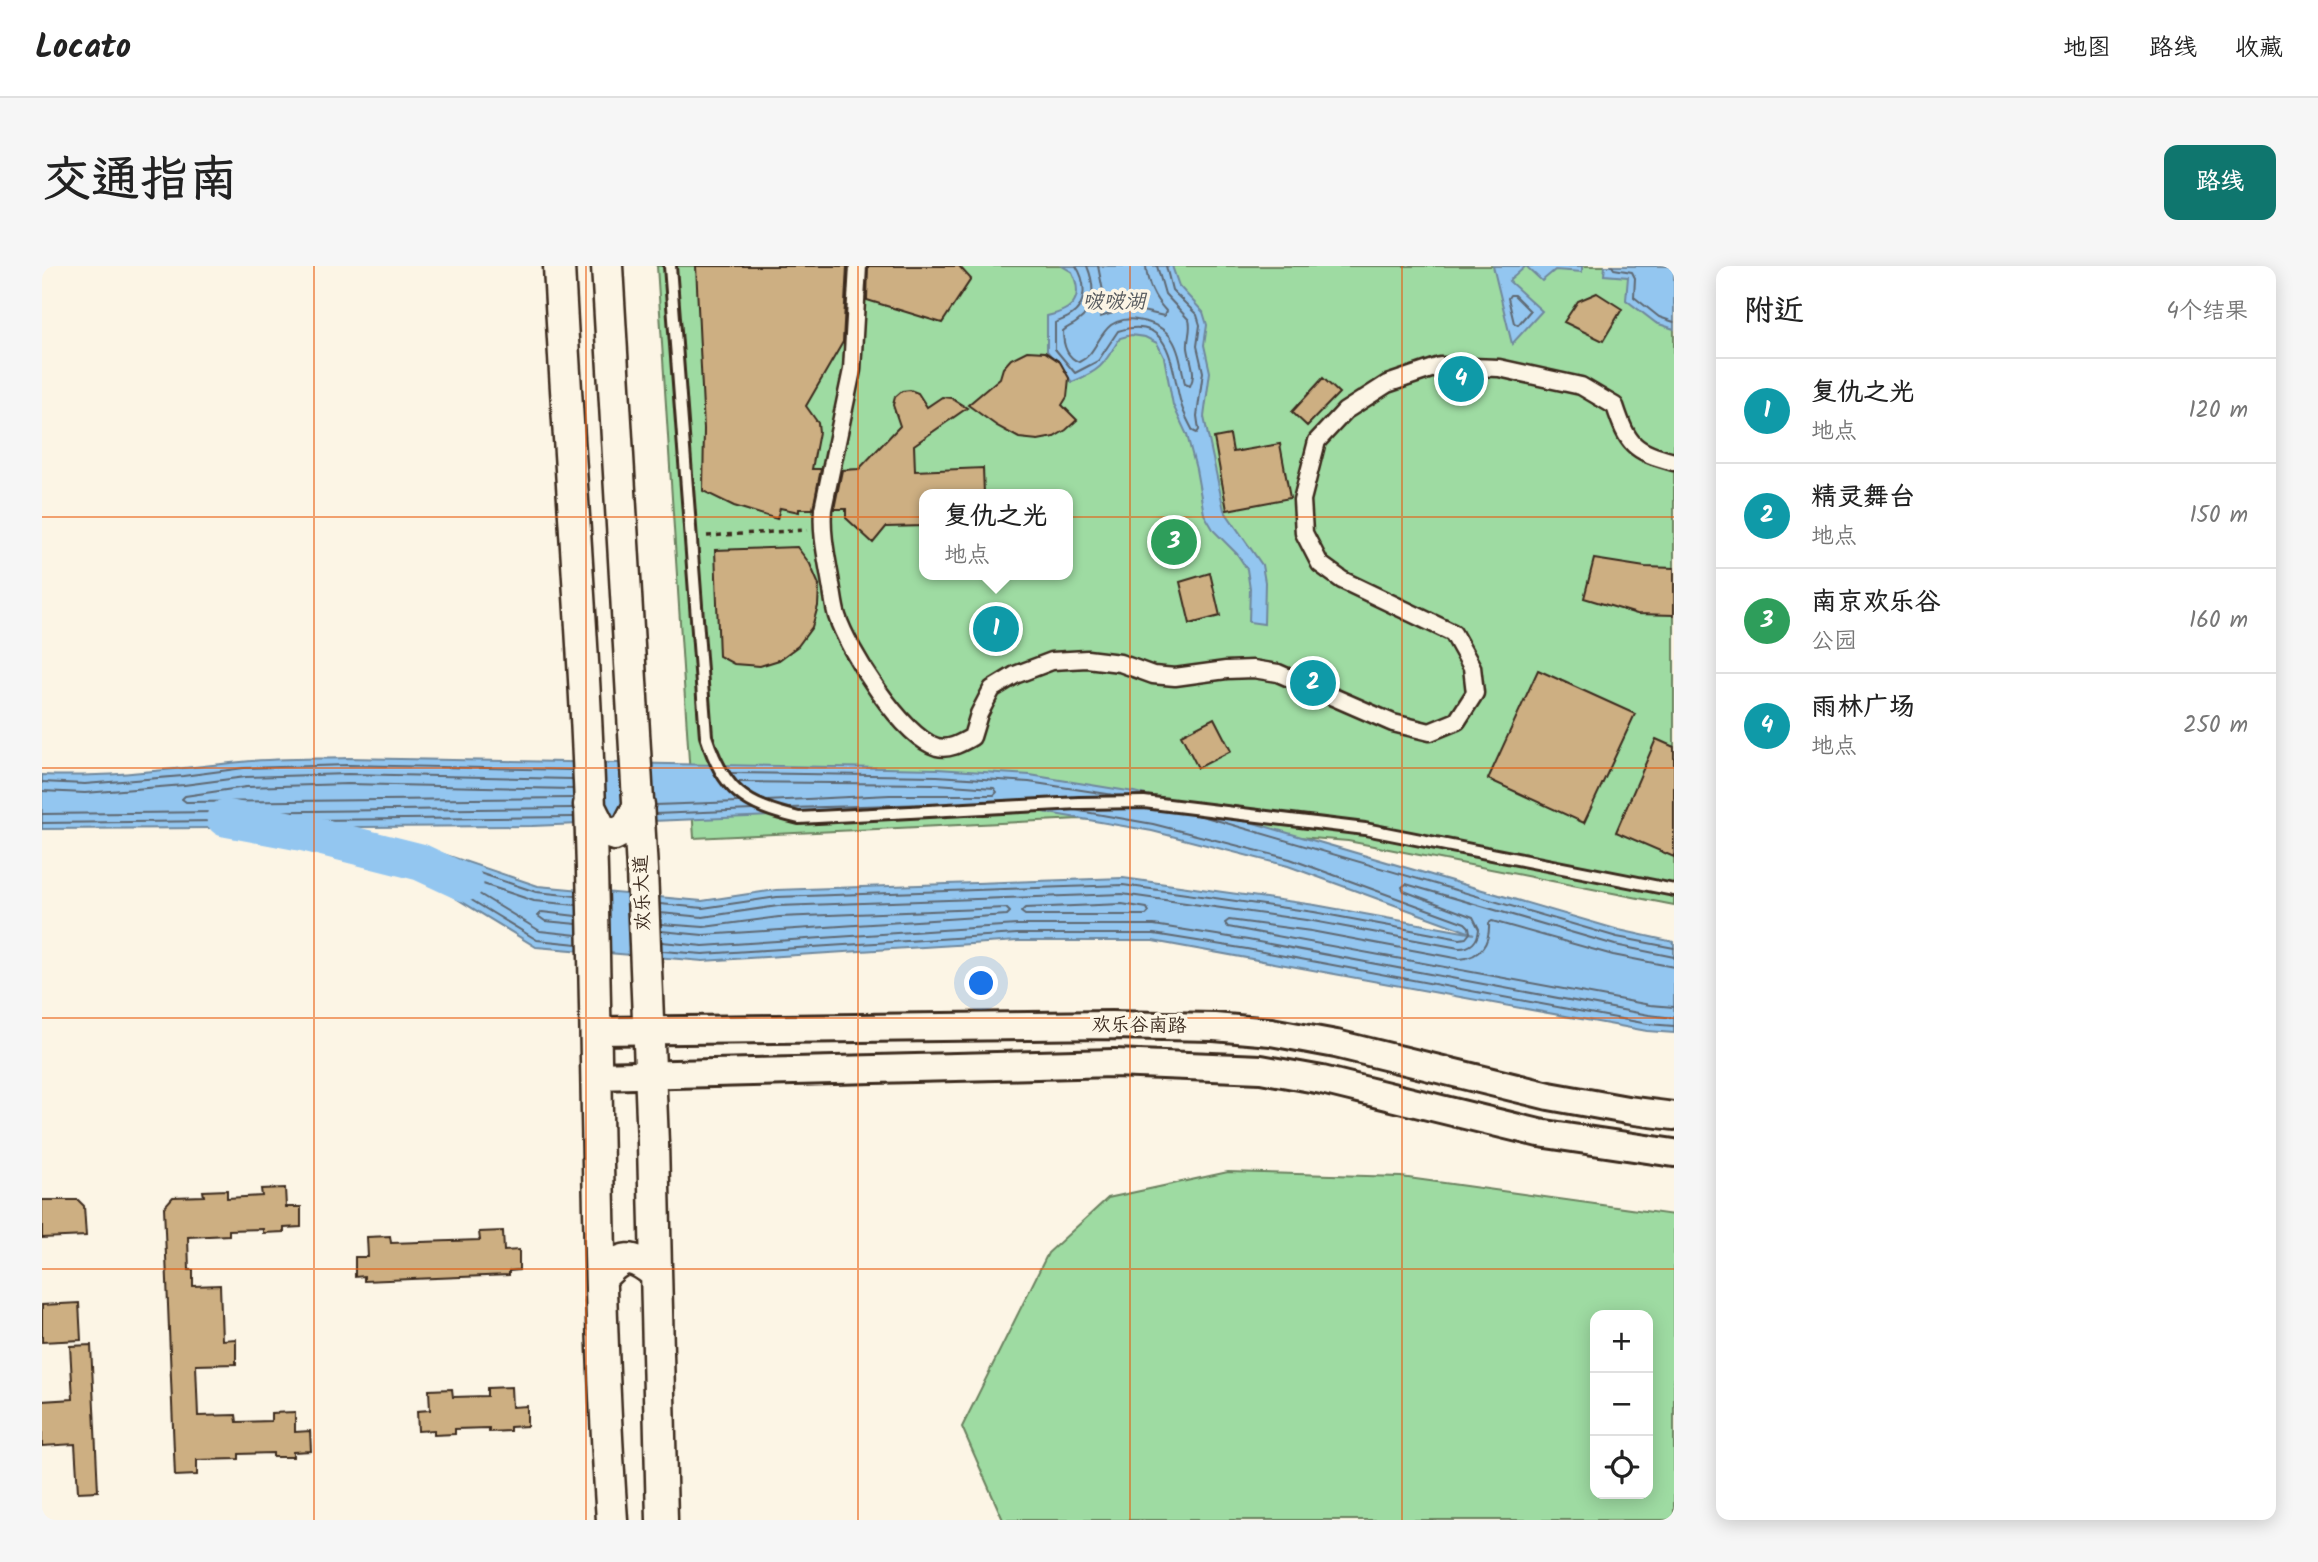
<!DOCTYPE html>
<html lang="zh">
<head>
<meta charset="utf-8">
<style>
	:root { --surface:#fff; --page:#f6f6f6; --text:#222; --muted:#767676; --line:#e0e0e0; --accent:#0f766e }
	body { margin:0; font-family:Kalam,"LXGW WenKai TC",sans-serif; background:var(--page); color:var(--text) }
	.controls { position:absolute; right:21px; bottom:21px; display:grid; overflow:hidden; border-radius:14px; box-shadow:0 4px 18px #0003 }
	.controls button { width:63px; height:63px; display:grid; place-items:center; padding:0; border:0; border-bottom:2px solid var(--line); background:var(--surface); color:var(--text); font:35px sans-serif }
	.you { position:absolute; left:940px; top:718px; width:24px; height:24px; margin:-18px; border:5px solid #fff; border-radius:50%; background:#1a73e8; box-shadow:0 0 0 10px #1a73e833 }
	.badge { display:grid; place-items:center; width:46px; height:46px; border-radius:50%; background:var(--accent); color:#fff; font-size:23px; font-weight:700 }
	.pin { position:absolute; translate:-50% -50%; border:4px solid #fff; box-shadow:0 2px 7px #0006 }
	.popup { position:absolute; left:877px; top:223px; width:154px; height:91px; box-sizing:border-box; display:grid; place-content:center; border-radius:14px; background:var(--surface); filter:drop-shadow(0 2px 5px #0005); font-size:23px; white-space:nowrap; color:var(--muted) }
	.popup b { font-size:26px; color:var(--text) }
	.popup::after { content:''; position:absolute; left:50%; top:100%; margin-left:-14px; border:14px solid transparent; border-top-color:var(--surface) }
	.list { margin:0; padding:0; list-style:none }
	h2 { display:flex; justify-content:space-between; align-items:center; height:91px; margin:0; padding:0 28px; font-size:30px }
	h2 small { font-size:23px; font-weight:400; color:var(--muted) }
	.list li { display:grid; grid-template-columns:46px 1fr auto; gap:21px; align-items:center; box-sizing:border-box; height:105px; padding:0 28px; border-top:2px solid var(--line) }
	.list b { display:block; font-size:26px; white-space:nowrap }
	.list p { margin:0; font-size:23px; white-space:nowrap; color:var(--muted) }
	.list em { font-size:23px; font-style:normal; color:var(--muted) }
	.icon { flex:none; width:38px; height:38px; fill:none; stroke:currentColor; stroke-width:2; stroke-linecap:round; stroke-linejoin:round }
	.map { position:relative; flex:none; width:1632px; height:1254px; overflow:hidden; border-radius:14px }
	header { display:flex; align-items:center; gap:42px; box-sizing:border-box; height:98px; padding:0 35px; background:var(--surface); border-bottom:2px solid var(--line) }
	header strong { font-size:33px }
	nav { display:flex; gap:38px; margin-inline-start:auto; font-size:24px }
	.intro { display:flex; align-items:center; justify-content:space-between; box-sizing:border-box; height:168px; padding:0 42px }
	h1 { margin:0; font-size:49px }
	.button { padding:18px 32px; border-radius:14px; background:var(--accent); color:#fff; font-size:24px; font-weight:700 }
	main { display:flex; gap:42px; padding:0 42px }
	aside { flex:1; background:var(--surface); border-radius:14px; box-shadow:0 4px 18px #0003 }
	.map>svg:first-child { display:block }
	.green { fill:#9edba2; stroke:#6c8260; stroke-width:2; fill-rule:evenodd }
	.water { fill:#93c6f0; stroke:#70889c; stroke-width:2 }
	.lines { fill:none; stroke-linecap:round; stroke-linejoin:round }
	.shore { stroke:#5e6872; stroke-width:2 }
	.river { stroke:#93c6f0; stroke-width:37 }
	.building { fill:#cdaf82; stroke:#3b2a1e; stroke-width:2 }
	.service-casing { stroke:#3b2a1e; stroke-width:16 }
	.pedestrian-casing { stroke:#3b2a1e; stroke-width:21 }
	.tertiary-casing { stroke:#3b2a1e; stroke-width:32 }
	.secondary-casing { stroke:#3b2a1e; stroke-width:35 }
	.path { stroke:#3b2a1e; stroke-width:3.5; stroke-dasharray:5 5; stroke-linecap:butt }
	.service { stroke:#fcf5e5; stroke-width:10 }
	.pedestrian { stroke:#fcf5e5; stroke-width:16 }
	.tertiary { stroke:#fcf5e5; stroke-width:26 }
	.secondary { stroke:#fcf5e5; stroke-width:30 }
	.grid { fill:none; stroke:#e8590c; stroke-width:2; stroke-opacity:0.55 }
	.labels { text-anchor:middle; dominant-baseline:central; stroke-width:7; stroke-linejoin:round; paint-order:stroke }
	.street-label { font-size:19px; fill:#3b2a1e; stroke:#fcf5e5 }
	.water-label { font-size:21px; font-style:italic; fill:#55595d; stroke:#fcf5e5 }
</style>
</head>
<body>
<header>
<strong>Locato</strong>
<nav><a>地图</a><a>路线</a><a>收藏</a></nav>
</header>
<div class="intro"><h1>交通指南</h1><a class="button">路线</a></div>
<main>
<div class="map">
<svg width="1632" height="1254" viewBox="0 0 1632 1254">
	<rect width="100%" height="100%" fill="#fcf5e5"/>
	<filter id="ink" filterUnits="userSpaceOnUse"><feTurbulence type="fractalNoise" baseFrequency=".0143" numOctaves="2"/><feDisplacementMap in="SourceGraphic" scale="14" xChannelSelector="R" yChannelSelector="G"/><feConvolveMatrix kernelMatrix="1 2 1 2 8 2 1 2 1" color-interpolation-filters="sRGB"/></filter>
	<g filter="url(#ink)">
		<path class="green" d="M 615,0 L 1632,0 L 1632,639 L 1306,575 L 1038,553 L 652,572 ZM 882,228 L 1026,228 L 1026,309 L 882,309 Z
			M 1186,906 L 1359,911 L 1632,949 L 1632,1254 L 961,1254 L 920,1161 L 1006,987 L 1066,932 ZM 1553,1049 L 1606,1049 L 1606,1228 L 1553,1228 Z"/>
		<path class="water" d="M 1020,0 L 1130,0 L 1137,20 L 1161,46 L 1165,59 L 1162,79 L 1168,106 L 1162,151 L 1182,244 L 1220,299 L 1223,316 L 1222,358 L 1207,356 L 1208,323 L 1205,303 L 1195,288 L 1172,265 L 1162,248 L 1154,203 L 1145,169 L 1131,139 L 1122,91 L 1115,77 L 1103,71 L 1089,69 L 1078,72 C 1062,98 1060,104 1030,116 L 1005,85 L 1005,50 C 1032,44 1042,32 1030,6 Z
			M 1451,0 L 1540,0 L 1540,6 L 1513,4 L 1500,15 L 1484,0 L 1467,15 L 1500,45 L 1470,78 Z
			M 1563,0 L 1632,0 L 1632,63 L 1614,57 L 1584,34 L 1586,11 L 1562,9 Z
			M 306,492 L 895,503 L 988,509 L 1092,526 L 1205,555 L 1577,664 L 1632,676 L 1632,767 L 1605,765 L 1111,675 L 976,675 L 661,695 L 494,681 L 376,609 L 381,581 L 496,620 L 660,635 L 734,624 L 1081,612 L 1273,639 L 1432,668 L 1246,600 L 1110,565 L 995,545 L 848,545 L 490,560 L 0,563 L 0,509 C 67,512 132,503 199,496 C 234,492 271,493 306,492 Z"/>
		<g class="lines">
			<path class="shore" d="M 1034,0 C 1044,15 1046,39 1028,50 C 1024,53 1017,55 1013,57 L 1013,83 L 1033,107 L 1056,95 L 1076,65 C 1129,48 1129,99 1138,134 C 1140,145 1146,155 1151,165 L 1155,167 L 1157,164 L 1155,150 L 1161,106 L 1155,80 L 1158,59 L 1155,49 L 1130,24 L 1124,0
				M 1045,0 C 1053,19 1054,43 1035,56 C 1030,60 1025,61 1021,65 C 1021,78 1024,91 1037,96 C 1054,88 1055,70 1069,59 C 1076,54 1087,52 1095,54 C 1135,60 1136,84 1143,118 L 1148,120 C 1155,107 1148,96 1146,82 C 1145,72 1150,63 1147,54 L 1123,28 L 1115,0
				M 1056,0 L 1061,25 L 1058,51 L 1087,42 L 1122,50 L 1124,45 C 1112,32 1105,18 1104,0
				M 1570,0 L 1572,3 L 1590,6 L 1593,12 L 1592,31 L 1617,51 L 1632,56
				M 1468,29 L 1472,29 L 1488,45 L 1476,59 L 1472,57 L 1466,32 Z
				M 689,507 L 895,510 L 987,516 L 1072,529
				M 0,516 L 43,518 L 141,510 L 202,502 L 306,499 L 530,504
				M 696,516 L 894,518 L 952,522 L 955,526 L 952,529 L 848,529 L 724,535
				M 531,523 L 306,518 L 204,521 L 143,530 L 140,533 L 144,536 L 531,532
				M 0,525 L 43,527 L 142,519 L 203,511 L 306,508 L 530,513
				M 613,539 L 697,536
				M 748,542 L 888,538
				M 0,548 L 531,542
				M 613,548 L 711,544
				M 1160,550 L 1575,671 L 1632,682
				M 0,557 L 532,551
				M 534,630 L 494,626 L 390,591 L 386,594 L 385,607 L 495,674 L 535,678
				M 618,638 L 661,642 L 735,631 L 1081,619 L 1272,646 L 1418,673 L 1424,672 L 1428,667 L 1427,661 L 1423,657 L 1248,593 L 1111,558 L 1032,544
				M 1080,638 L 1105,642 L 1107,646 L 1104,649 L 983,649 L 979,646 L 983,642 Z
				M 534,639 L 492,635 L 423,612 L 419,614 L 421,618 L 498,665 L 535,669
				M 618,647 L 661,651 L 736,640 L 1080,628 L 1271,655 L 1417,682 C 1429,682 1436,675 1437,663 L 1431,651 L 1362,625 L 1360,621 L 1364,618 L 1573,679 L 1632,691
				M 534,650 L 500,646 L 496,650 L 503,655 L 535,658
				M 619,658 L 662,661 L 737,651 L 964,642 L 968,646 L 965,649 L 661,669 L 619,665
				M 620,676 L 661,680 L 975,659 L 1112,659 L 1206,674 L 1607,749 L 1632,752
				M 620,685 L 661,688 L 975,668 L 1112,668 L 1205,683 L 1606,758 L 1632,760
				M 1632,701 L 1571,689 L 1450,655 L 1447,657 C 1448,677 1439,691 1418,693 L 1269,665 L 1187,654 L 1183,657 L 1186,661 L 1608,739 L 1632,741"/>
			<path class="river" d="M 183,552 L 263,567 L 378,596 L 423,617"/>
		</g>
		<path class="building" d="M 654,0 L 805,0 L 801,76 L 764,140 L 776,157 L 777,166 L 770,203 L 779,203 L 771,243 L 757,243 L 757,246 L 738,242 L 735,253 L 692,240 L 661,225 L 662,163 Z
			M 826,0 L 917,0 L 929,13 L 900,57 L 825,34 Z
			M 1555,27 L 1580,43 L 1561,75 L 1522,56 L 1536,35 Z
			M 985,85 L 1003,86 L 1018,96 L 1027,112 L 1025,131 L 1020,139 L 1035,154 L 1024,164 L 1012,171 L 996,174 L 977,172 L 955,160 L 926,139 L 958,112 L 961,102 L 969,93 Z
			M 1281,112 L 1297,127 L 1265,160 L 1250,146 Z
			M 868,124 L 876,127 L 885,141 L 900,131 L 909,132 L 925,142 L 872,179 L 873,205 L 941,202 L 942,228 L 882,228 L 882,260 L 844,261 L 831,277 L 804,252 L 804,243 L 792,243 L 800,204 L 817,203 L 858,160 L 851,139 L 853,131 L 860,125 Z
			M 1188,169 L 1191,186 L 1238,178 L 1248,232 L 1185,244 L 1172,172 Z
			M 755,281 L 768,298 L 777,319 L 776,340 L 770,361 L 756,380 L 737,394 L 718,400 L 692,398 L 677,390 L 673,284 Z
			M 1552,293 L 1603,301 L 1632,302 L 1632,349 L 1595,348 L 1542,332 Z
			M 1168,307 L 1178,350 L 1148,358 L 1138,316 Z
			M 1496,404 L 1593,448 L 1542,557 L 1446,513 Z
			M 1172,452 L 1189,485 L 1156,502 L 1139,469 Z
			M 1614,473 L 1632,481 L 1632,591 L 1574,566 Z
			M 243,922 L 244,941 L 259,941 L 259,961 L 242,962 L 242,966 L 221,967 L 221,963 L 187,964 L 187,969 L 146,971 L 147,1004 L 151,1004 L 151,1020 L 178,1019 L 180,1074 L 194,1073 L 194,1098 L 154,1099 L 156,1150 L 194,1149 L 195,1156 L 229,1155 L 229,1147 L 253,1146 L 253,1166 L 268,1165 L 269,1185 L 251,1186 L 251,1191 L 231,1191 L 231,1187 L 197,1188 L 197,1193 L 155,1194 L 155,1209 L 133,1210 L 122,941 L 131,931 L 162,930 L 161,925 L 185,924 L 185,932 L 220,930 L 219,923 Z
			M 0,934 L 36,934 L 42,940 L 44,970 L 0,972 Z
			M 461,965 L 462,985 L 477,984 L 477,1004 L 467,1005 L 467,1009 L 322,1015 L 322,1010 L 313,1011 L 313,991 L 326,991 L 325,971 L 348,970 L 349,977 L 438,974 L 437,966 Z
			M 37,1037 L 39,1074 L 0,1076 L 0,1039 Z
			M 49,1079 L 56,1225 L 36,1226 L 33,1178 L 0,1180 L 0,1135 L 31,1133 L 28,1080 Z
			M 469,1121 L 470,1141 L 485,1140 L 485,1160 L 468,1161 L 468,1165 L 447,1166 L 447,1162 L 413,1163 L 413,1168 L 392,1169 L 392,1164 L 376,1165 L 375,1145 L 388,1144 L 387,1124 L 410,1123 L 411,1131 L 445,1130 L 445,1122 Z"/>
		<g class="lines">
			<g class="service-casing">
				<path id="service" d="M 628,0 L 664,470 C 682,525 702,539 757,552 L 1037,537 L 1102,536 L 1323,563 L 1632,624"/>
			</g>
			<g class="pedestrian-casing">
				<path id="pedestrian" d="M 816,0 L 810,104 L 781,243 C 779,269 785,293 789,318 C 791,328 792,340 795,350 C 806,384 860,471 895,481 C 908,484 919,477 930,471 L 937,448 L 950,423 L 973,409 L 1010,395 L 1045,393 L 1078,397 L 1111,409 L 1133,411 L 1184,404 L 1211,403 L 1236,407 L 1351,457 L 1388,466 L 1415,455 L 1433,427 L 1430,401 L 1411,367 L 1300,314 L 1278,298 L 1262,267 L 1260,234 L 1275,175 L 1303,145 L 1345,118 L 1398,100 L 1457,102 L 1539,120 L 1573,140 C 1586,179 1591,185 1632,196"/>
			</g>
			<g class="tertiary-casing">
				<path id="tertiary" d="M 554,765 L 1069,759 L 1172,761 L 1229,766 L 1294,778 L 1507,830 L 1585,844 L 1632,850
					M 554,810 L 1072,797 L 1219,803 L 1280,814 L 1497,867 L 1632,887"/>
			</g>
			<g class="secondary-casing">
				<path id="secondary" d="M 517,0 C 527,202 545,403 550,605 C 556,821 555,1038 570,1254
					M 565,0 L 600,604 L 611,877 L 620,1254
					M 547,539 L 559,563 L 572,569 L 585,562 L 597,539
					M 560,1011 C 581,988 589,988 613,1007"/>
			</g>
			<path class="path" d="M 665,270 L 765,264"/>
			<use href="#service" class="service"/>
			<use href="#pedestrian" class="pedestrian"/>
			<use href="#tertiary" class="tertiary"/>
			<use href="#secondary" class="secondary"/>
		</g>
	</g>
	<path class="grid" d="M 272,0 L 272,1254M 544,0 L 544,1254M 816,0 L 816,1254M 1088,0 L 1088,1254M 1360,0 L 1360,1254M 0,251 L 1632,251M 0,502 L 1632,502M 0,752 L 1632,752M 0,1003 L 1632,1003"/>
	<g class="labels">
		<g class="street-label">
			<text transform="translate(601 627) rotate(-92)">欢乐大道</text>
			<text transform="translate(1097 760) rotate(1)">欢乐谷南路</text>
		</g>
		<g class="water-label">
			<text x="1072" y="36">啵啵湖</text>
		</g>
	</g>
</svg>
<div class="controls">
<button>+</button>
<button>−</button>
<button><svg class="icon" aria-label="locate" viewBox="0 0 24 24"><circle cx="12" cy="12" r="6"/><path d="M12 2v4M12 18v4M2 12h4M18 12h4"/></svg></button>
</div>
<div class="you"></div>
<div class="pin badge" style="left:954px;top:363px;background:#0f9aa8">1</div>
<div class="popup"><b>复仇之光</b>地点</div>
<div class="pin badge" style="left:1271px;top:417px;background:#0f9aa8">2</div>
<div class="pin badge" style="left:1132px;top:276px;background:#2e9e5b">3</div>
<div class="pin badge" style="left:1419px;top:113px;background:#0f9aa8">4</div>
</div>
<aside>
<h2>附近<small>4个结果</small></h2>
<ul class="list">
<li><span class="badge" style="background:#0f9aa8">1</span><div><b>复仇之光</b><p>地点</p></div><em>120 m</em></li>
<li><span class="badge" style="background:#0f9aa8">2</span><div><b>精灵舞台</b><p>地点</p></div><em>150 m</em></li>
<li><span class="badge" style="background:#2e9e5b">3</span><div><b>南京欢乐谷</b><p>公园</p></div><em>160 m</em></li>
<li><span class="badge" style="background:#0f9aa8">4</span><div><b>雨林广场</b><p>地点</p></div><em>250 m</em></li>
</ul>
</aside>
</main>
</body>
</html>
